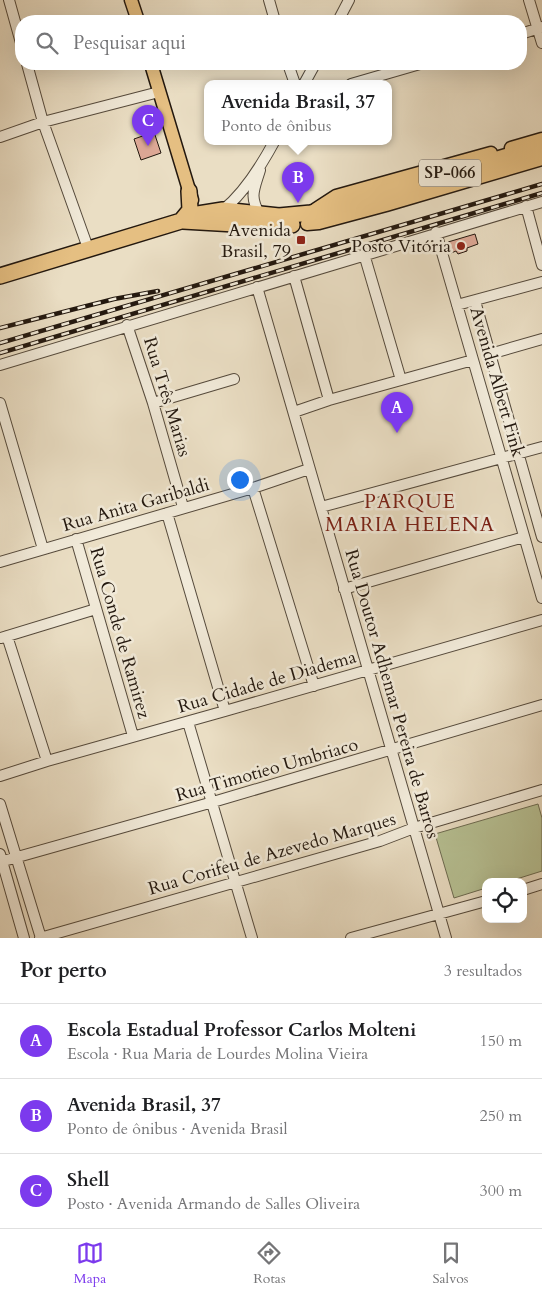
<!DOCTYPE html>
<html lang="pt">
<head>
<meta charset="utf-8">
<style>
	:root { --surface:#fff; --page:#f6f6f6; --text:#202124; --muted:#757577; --line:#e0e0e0; --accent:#7c3aed }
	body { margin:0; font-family:Cardo,serif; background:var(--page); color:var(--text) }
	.controls { position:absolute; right:15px; bottom:15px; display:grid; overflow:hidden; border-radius:10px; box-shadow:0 5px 20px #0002 }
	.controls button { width:45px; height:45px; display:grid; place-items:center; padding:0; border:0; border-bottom:1px solid var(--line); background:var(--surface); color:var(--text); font:25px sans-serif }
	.you { position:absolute; left:239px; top:479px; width:18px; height:18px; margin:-12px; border:4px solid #fff; border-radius:50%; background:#1a73e8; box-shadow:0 0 0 8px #1a73e833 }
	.badge { display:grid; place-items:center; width:32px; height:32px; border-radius:50%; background:var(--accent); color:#fff; font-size:16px; font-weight:700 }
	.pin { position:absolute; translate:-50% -41px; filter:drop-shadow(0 1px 2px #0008) }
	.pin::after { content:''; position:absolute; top:26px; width:18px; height:15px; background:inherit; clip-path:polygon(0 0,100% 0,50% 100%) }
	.popup { position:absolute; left:204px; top:80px; width:188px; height:65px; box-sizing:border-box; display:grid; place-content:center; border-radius:10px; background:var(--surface); filter:drop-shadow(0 1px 4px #0005); font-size:16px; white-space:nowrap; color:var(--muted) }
	.popup b { font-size:19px; color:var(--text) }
	.popup::after { content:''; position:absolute; left:50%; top:100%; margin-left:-10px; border:10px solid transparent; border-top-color:var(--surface) }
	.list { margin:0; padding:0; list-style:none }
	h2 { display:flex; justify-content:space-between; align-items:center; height:65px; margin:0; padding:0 20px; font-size:21px }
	h2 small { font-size:16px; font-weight:400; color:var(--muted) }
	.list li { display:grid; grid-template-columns:32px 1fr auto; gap:15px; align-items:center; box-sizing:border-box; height:75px; padding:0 20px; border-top:1px solid var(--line) }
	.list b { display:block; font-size:19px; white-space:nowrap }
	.list p { margin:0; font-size:16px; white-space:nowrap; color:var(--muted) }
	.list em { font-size:16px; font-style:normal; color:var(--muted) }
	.icon { flex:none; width:28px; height:28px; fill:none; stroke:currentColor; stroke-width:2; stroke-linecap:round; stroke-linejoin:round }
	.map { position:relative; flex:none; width:542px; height:938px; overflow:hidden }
	.search { position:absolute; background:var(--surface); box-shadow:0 5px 20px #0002; left:15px; right:15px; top:15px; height:55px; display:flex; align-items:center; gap:12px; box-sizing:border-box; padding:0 18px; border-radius:20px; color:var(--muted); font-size:19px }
	.sheet { height:290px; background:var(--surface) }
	nav { display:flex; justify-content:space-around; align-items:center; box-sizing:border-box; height:70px; border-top:1px solid var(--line); background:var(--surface); font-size:14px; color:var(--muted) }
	nav a { display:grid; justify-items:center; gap:2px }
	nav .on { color:var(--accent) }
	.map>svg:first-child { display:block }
	.green { fill:#b7c194; stroke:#6d6c52 }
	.building { fill:#dda896; stroke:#23180f }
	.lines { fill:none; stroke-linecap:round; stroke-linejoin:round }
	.minor-casing { stroke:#554a3c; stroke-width:12 }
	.major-casing { stroke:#23180f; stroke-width:15 }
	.highway-casing { stroke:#23180f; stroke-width:18 }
	.minor { stroke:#f1ead9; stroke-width:10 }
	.major { stroke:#e5bf82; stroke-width:12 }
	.highway { stroke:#e5bf82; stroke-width:15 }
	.rail-casing { stroke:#23180f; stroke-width:4.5 }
	.rail { stroke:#f1ead9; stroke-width:2.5; stroke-dasharray:8; stroke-linecap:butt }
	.poi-dot { fill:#8f2418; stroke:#f1ead9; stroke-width:2 }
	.labels { text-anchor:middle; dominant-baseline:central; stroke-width:5; stroke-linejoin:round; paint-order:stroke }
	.shield { fill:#f1ead9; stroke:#61574c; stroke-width:1 }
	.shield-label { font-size:16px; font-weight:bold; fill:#23180f }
	.poi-label { font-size:18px; fill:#23180f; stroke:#f1ead9; text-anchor:end }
	.street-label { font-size:18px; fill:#23180f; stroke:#f1ead9 }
	.quarter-label { font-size:20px; letter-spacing:1px; fill:#7a1f14; stroke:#f1ead9 }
</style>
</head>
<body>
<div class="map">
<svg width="542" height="938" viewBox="0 0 542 938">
	<rect width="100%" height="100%" fill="#eadec4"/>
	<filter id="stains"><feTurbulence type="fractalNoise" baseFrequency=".004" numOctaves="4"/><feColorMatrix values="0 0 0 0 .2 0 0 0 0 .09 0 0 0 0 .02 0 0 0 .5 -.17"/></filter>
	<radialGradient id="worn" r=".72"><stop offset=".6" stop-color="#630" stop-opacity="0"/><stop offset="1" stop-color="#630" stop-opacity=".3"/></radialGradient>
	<path class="green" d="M 538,804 L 542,818 L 542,871 L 507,882 L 486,882 L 486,888 L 454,898 L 435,834 Z"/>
	<path class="building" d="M 154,132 L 161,153 L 141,160 L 134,139 Z
		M 475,234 L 478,244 L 467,248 L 467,251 L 458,254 L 456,251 L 451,253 L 448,242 Z"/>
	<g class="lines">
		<g class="minor-casing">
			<path id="minor" d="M 9,0 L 21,43
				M 269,0 L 275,21
				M 529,0 L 542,43
				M 338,21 L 349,0
				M 521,34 L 542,27
				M 27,64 L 43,122 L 88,248
				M 288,64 L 295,84
				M 304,84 L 315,64
				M 351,84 L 420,64
				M 0,137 L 43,122 L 159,92
				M 260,170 C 254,190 249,196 260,215
				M 526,206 L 542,265
				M 223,210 C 244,193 261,166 274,142
				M 436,232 L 542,598
				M 364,254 L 401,380
				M 294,276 L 329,400
				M 257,287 L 446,938
				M 475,301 L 542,537
				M 457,305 L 542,282
				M 127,325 L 153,403 L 183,507
				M 490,354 L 542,339
				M 0,365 L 542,202
				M 0,403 L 43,549
				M 153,403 L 234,379
				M 294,412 L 329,400 L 473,360
				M 253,488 L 314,686
				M 321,507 L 542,447
				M 167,513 L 225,711
				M 76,539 L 133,736
				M 0,562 L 253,488 L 309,469
				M 344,589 L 524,537
				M 7,636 L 47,761
				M 1,638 L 96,609
				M 188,722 L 252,938
				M 0,776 L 47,761 L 225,711 L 542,620
				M 0,804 L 41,938
				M 0,854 L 24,938
				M 0,862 L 213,802 L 542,705
				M 523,890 L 542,884
				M 40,938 L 380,841 L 414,828 L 542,790
				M 351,938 L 486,901"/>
		</g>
		<g class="major-casing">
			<path id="major" d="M 131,0 L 138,21
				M 151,64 L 192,200
				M 511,148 L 542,139
				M 316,209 L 336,196 L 491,153
				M 307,224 L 319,223 L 386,205 L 542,159"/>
		</g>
		<g class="highway-casing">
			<path id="highway" d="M 181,221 L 190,210 L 189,191
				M 183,221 L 267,226 L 292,225
				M 0,276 L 181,221 L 198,214 L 223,210 L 279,216 L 311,213 L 359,200 L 508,156 L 527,151 L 542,151"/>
		</g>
		<use href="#minor" class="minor"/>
		<use href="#major" class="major"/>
		<use href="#highway" class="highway"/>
		<g class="rail-casing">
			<path id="rail" d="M 0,328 L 114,299 L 158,291
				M 0,343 L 542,184
				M 0,353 L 542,193"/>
		</g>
		<use href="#rail" class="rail"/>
	</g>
	<g class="poi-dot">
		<rect x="296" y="235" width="10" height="10" rx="2.5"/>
		<circle cx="461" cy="246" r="5"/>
	</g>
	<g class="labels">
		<rect class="shield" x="419" y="159.5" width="62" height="27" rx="4"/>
		<g class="shield-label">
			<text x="450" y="173">SP-066</text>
		</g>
		<g class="poi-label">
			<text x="291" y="230">Avenida<tspan x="291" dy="21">Brasil, 79</tspan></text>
			<text x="451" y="246">Posto Vitória</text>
		</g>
		<g class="street-label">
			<text transform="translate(497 382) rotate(74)">Avenida Albert Fink</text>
			<text transform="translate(167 397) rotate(73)">Rua Três Marias</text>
			<text transform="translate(136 505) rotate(-16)">Rua Anita Garibaldi</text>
			<text transform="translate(120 633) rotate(74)">Rua Conde de Ramirez</text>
			<text transform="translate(267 682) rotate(-16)">Rua Cidade de Diadema</text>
			<text transform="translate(392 694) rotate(74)">Rua Doutor Adhemar Pereira de Barros</text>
			<text transform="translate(267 770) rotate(-16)">Rua Timotieo Umbriaco</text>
			<text transform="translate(272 854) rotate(-16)">Rua Corifeu de Azevedo Marques</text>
		</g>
		<g class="quarter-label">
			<text x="410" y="501">PARQUE<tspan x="410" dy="23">MARIA HELENA</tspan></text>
		</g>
	</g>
	<rect width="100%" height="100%" filter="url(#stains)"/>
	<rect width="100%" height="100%" fill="url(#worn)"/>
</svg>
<div class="controls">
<button><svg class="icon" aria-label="locate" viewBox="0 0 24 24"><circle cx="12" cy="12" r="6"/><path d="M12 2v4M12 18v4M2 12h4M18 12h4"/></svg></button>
</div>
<div class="you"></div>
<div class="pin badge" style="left:397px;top:433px">A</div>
<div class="pin badge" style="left:298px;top:203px">B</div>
<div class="popup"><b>Avenida Brasil, 37</b>Ponto de ônibus</div>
<div class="pin badge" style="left:148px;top:146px">C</div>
<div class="search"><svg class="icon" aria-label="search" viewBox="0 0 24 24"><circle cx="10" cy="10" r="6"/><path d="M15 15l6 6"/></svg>Pesquisar aqui</div>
</div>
<section class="sheet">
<h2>Por perto<small>3 resultados</small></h2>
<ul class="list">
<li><span class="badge">A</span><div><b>Escola Estadual Professor Carlos Molteni</b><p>Escola · Rua Maria de Lourdes Molina Vieira</p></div><em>150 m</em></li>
<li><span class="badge">B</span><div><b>Avenida Brasil, 37</b><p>Ponto de ônibus · Avenida Brasil</p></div><em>250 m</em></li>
<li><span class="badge">C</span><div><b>Shell</b><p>Posto · Avenida Armando de Salles Oliveira</p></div><em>300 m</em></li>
</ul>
</section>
<nav>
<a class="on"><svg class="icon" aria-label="map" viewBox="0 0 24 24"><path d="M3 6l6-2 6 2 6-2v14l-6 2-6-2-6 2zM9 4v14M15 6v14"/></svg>Mapa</a>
<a><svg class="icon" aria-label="directions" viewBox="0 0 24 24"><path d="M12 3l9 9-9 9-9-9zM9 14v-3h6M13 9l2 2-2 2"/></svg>Rotas</a>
<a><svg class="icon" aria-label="saved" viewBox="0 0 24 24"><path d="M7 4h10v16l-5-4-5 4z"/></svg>Salvos</a>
</nav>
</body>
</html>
